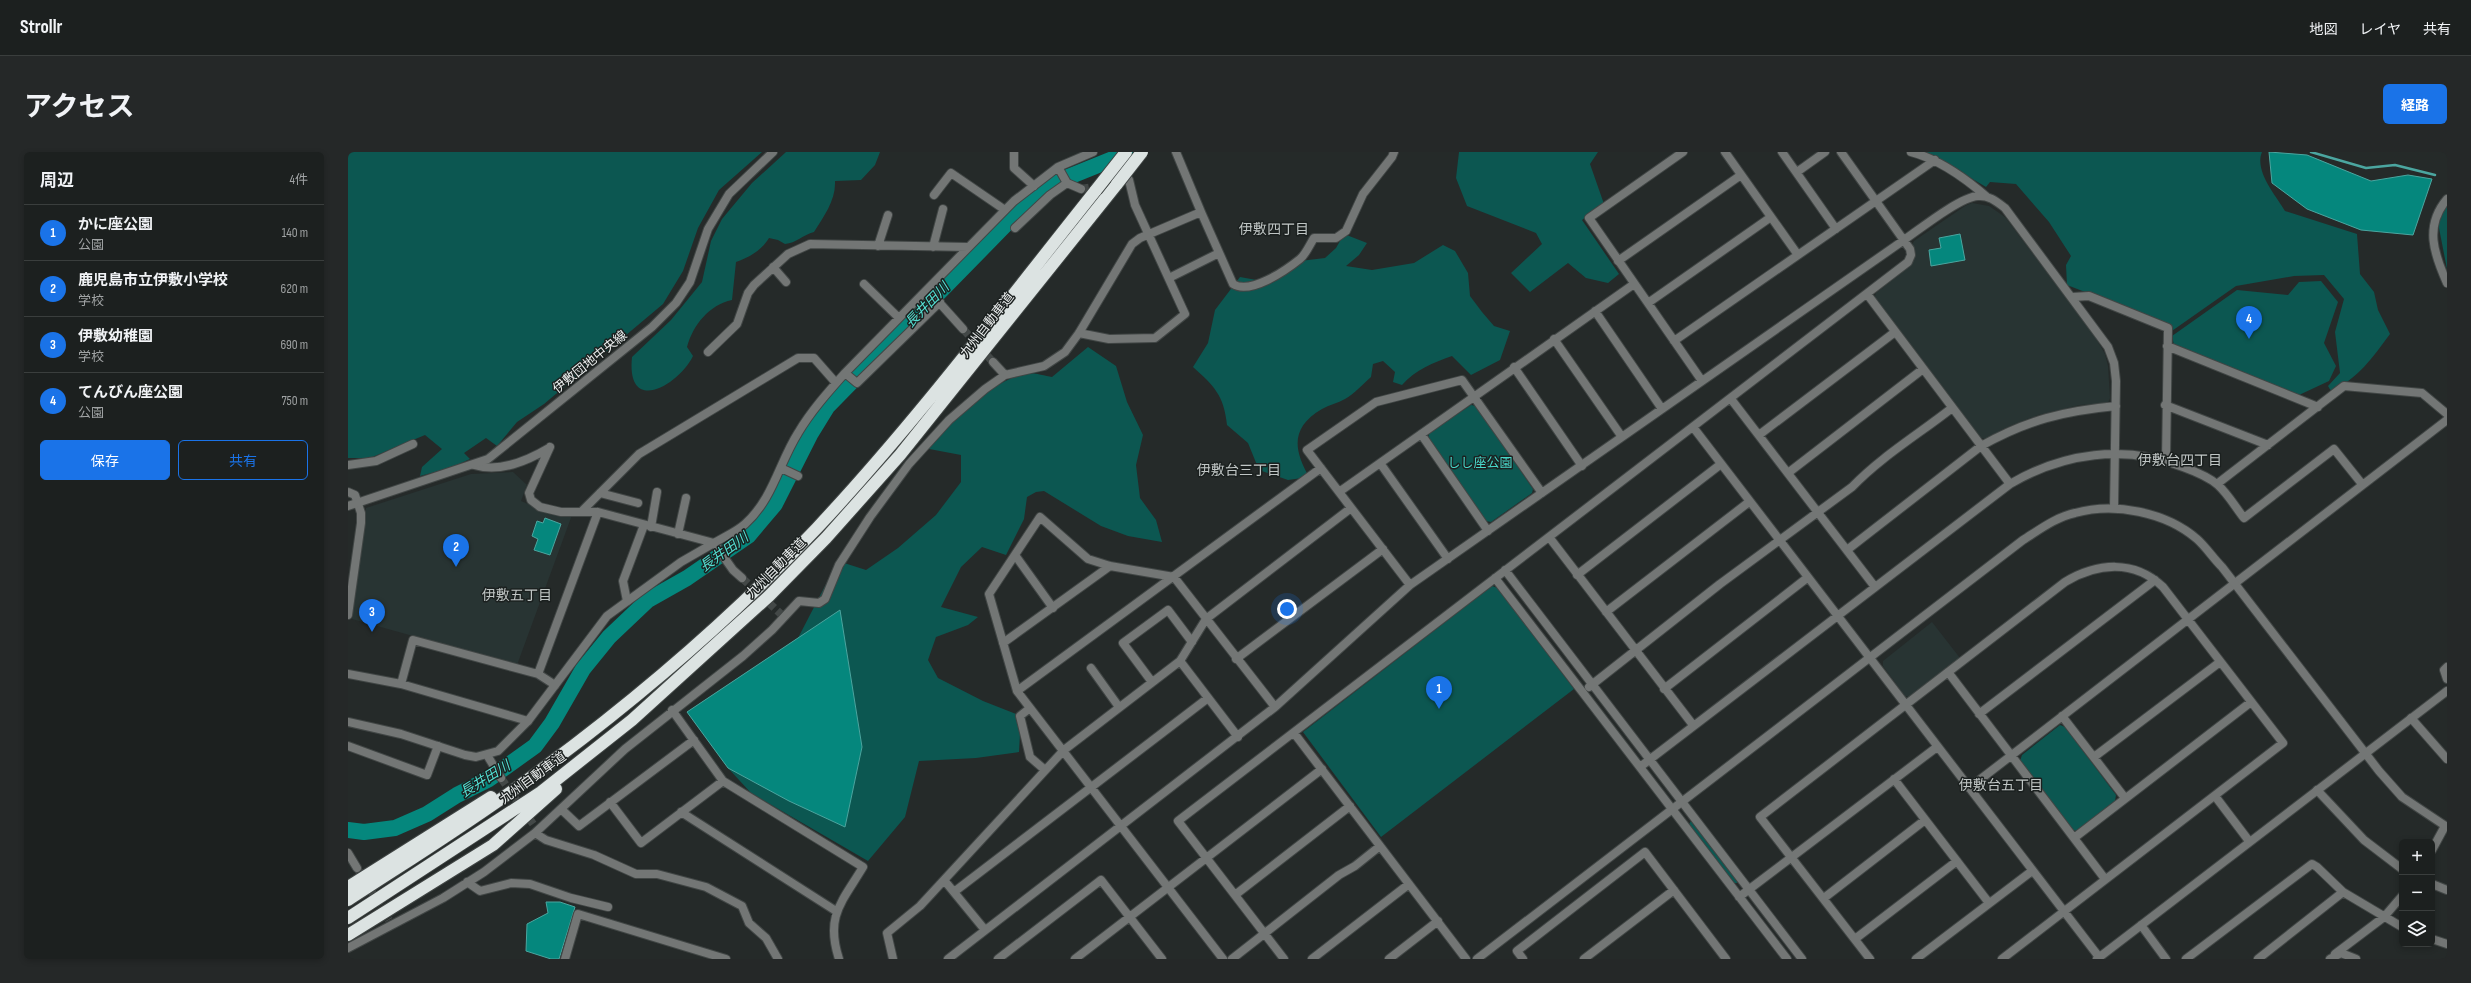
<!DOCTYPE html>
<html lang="ja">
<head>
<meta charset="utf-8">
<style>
	:root { --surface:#1c201f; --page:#252828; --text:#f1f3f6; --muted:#a0a3a4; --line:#3a3e3d; --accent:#1a73e8 }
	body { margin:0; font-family:"Sofia Sans Condensed","Noto Sans JP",sans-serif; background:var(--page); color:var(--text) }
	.controls { position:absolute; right:12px; bottom:12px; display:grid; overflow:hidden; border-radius:6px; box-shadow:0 2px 6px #0003 }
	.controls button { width:36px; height:36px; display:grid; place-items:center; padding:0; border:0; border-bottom:1px solid var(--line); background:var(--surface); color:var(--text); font:20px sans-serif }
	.you { position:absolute; left:939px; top:457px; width:14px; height:14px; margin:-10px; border:3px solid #fff; border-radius:50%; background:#1a73e8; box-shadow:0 0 0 6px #1a73e833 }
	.badge { display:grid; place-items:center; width:26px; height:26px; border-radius:50%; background:var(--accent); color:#fff; font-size:13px; font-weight:700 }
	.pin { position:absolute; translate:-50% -33px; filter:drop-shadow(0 1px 2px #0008) }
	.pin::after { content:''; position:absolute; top:21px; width:14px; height:12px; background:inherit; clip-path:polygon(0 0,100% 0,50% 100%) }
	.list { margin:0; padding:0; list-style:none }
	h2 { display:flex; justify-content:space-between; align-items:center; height:52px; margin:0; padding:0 16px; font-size:17px }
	h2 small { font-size:13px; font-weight:400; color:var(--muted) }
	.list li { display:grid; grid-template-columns:26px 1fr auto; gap:12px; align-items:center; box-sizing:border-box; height:56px; padding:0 16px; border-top:1px solid var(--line) }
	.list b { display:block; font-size:15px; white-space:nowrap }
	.list p { margin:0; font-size:13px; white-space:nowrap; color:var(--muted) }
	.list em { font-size:13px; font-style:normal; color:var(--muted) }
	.actions { display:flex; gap:8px; padding:12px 16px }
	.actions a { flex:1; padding:9px 0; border:1px solid var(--accent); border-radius:6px; text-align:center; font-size:14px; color:var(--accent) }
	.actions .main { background:var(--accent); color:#fff }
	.icon { flex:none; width:22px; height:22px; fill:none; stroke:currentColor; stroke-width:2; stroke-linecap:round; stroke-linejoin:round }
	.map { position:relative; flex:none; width:2099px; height:807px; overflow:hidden; border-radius:6px }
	header { display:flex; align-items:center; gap:24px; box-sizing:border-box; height:56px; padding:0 20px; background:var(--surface); border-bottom:1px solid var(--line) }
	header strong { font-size:19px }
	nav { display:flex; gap:22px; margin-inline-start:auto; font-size:14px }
	.intro { display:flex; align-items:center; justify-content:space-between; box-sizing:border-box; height:96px; padding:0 24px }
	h1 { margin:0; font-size:28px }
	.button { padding:10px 18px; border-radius:6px; background:var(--accent); color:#fff; font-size:14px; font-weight:700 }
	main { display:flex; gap:24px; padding:0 24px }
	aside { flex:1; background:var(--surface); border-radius:6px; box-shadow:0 2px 6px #0003 }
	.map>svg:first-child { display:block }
	.built { fill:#283433 }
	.green { fill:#0c5751 }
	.water { fill:#05877d; stroke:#4ba6a0 }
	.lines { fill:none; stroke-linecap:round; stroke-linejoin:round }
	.stream { stroke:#4ba6a0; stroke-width:2.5 }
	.river { stroke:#05877d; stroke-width:16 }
	.minor-tunnel { stroke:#434847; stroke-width:8; stroke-dasharray:8 4; stroke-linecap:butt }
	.minor-casing { stroke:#414645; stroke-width:10 }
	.tertiary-casing { stroke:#414645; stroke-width:10 }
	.motorway-casing { stroke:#414645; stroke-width:14 }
	.minor { stroke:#737675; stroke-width:8 }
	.tertiary { stroke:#737675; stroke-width:8 }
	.motorway { stroke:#dce3e2; stroke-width:12 }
	.motorway-bridge-casing { stroke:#414645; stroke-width:14; stroke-linecap:butt }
	.motorway-bridge { stroke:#dce3e2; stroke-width:12 }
	.labels { text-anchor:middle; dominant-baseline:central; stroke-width:3; stroke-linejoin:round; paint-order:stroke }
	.street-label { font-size:13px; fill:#edf0f0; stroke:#1b201f }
	.park-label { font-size:13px; fill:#48d7ca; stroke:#1b201f }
	.neighbourhood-label { font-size:14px; fill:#c0c6c5; stroke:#1b201f }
	.water-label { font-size:14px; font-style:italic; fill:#53dfd2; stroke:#1b201f }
</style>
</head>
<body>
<header>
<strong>Strollr</strong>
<nav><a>地図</a><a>レイヤ</a><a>共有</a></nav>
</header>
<div class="intro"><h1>アクセス</h1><a class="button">経路</a></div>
<main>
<aside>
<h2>周辺<small>4件</small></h2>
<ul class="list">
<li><span class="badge">1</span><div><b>かに座公園</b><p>公園</p></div><em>140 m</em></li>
<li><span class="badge">2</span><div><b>鹿児島市立伊敷小学校</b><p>学校</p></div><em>620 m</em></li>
<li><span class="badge">3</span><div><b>伊敷幼稚園</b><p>学校</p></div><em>690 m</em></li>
<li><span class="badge">4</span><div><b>てんびん座公園</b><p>公園</p></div><em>750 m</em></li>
</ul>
<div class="actions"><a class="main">保存</a><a>共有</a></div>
</aside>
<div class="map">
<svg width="2099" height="807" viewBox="0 0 2099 807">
	<rect width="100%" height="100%" fill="#252a29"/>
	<path class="built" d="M 1624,51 L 1641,54 L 1657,65 L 1746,183 L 1757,202 L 1760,214 L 1762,246 L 1760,251 L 1732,253 L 1690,263 L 1655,277 L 1639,287 L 1633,286 L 1526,146 L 1528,141 L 1562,114 L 1567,99 L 1564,93 L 1566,89 L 1617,54 Z
		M 165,320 L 179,333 L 173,349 L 192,357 L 224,363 L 169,513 L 4,467 L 18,356 L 123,322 Z
		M 1584,470 L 1612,506 L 1561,545 L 1557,544 L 1535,514 L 1535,509 Z"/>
	<path class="green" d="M 0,0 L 414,0 L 371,38 L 350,76 L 335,119 L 315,152 L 196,252 L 169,270 L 149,294 L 138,286 L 116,301 L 122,307 L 102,316 L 72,324 L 74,315 L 94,297 L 77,283 L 22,306 L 0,306 Z
		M 438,0 L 532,0 L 527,13 L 513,28 L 487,29 C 488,48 476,64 466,80 C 455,83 448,91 437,92 L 430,88 L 421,86 C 413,99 402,105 388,110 L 384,148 C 361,153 345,173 339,195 L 345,204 C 331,233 278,264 284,205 L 323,168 L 354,130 L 363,89 L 374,67 L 404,31 Z
		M 1111,0 L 1250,0 L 1242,12 L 1256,52 L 1234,68 L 1271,122 L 1260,131 L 1238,126 L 1220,111 L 1182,140 L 1163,121 L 1194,92 L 1188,81 L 1119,54 L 1108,26 Z
		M 1568,0 L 1914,0 C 1906,19 1928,44 1937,59 L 2009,82 L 2012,122 L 2026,140 L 2030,158 L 2042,182 C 2025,205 2010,227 1983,239 L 1980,234 L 1992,221 L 1987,180 L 1996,147 L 1976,123 L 1946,124 L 1888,134 L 1821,181 L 1799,164 L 1719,133 L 1718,113 L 1723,104 L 1701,70 L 1668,32 L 1642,30 L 1638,35 L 1601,13 Z
		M 2099,52 L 2099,117 L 2090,71 Z
		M 996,82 L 1019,91 L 1011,103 L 998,114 L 1024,118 L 1066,111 L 1095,93 L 1107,99 L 1120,121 L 1122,144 L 1134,160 L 1146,174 L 1162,179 L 1152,208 L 1123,223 L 1104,204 C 1085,211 1068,217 1054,233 L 1045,230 L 1047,220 L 1035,209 L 1025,212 L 1023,225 C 1015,232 1006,242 997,247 C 990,251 981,253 974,257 C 943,275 945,297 961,325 L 940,328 L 911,318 L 900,291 L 879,273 C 876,243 866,234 845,215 L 860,191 L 867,158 L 892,125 L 914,129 L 952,109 L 977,106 L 988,96 Z
		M 1973,129 L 1990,150 L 1976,191 L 1988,214 L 1981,229 L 1951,243 L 1826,193 L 1824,184 L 1889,138 L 1940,143 L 1951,130 Z
		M 740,195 L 768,214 L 779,250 L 795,283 L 788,313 L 792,346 L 808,368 L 814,390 L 780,384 L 753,374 L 696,339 L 688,340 L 679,345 L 676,367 L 658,403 L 634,395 L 613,415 L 593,455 L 630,465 L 620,473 L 588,485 L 580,508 L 590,526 L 635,549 L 673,564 L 671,600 L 628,606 L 571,609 L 557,665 L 520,709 L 403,641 L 380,616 L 441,649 L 497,675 L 514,595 L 492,458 L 450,486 L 490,409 L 518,418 L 550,396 L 588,363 L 613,330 L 613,303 L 576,296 C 603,268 636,235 674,222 C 682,219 696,224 704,225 Z
		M 1123,253 L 1128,254 L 1185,337 L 1184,341 L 1143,370 L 1138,369 L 1080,287 L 1081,281 Z
		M 1144,434 L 1150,436 L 1226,537 L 1033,685 L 955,580 Z
		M 1712,573 L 1717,575 L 1768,643 L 1767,649 L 1729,679 L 1724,678 L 1672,609 L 1674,603 Z
		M 1343,669 L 1347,670 L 1390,727 L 1389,731 L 1384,731 L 1340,674 Z"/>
	<path class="water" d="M 1921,0 L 1959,3 L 2023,29 L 2060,23 L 2084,27 L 2065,83 L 2013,78 L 1959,57 L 1924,31 Z
		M 1612,82 L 1617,108 L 1583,114 L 1581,98 L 1593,96 L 1591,86 Z
		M 197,366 L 213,372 L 202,403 L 186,398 L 190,387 L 184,384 L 189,369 L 195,371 Z
		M 492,458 L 514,595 L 497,675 L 441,649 L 380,616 L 339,560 Z
		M 198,750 L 212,750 L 227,755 L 211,807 L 203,807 L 178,799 L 179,772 L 200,761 Z"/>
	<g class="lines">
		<path class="stream" d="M 1963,0 L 2018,16 L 2047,13 L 2087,23"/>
		<path class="river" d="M 0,678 L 16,680 L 47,676 L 79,662 L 109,643 L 141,627 L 187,594 L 204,571 L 235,517 L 261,485 L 300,448 L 339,426 L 400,384 L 427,352 L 463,281 L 479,255 L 666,64 L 703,32 L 782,0"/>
		<path class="minor-tunnel" d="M 733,37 L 772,30
			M 615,177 L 645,210
			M 394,426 L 435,464
			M 153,626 L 190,679
			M 9,716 L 41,768"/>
		<g class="minor-casing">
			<path id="minor" d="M 666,0 L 666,16 L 686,34
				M 1335,0 L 1241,66 L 1354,229
				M 1377,0 L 1450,103
				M 1434,0 L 1488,77
				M 1563,0 C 1591,7 1617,26 1639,45
				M 710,15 L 719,31
				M 1449,20 L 1477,0
				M 719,31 L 733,37
				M 586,43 L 603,21 L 657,58
				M 853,60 L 885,132 C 902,143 937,119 952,107 C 958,102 962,92 966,86 L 988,86 L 998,79 L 1015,42 L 1044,5 L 1046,0
				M 667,76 L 702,43 L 719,31
				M 530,94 L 540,63
				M 585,95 L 595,57
				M 1270,109 L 1393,23
				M 425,115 L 438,130
				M 821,126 L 871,101
				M 516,132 L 551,166
				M 580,138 L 615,177
				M 1519,142 L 1662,332
				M 1724,145 L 1741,144 L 1820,176 L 1818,308
				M 1300,151 L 1423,65
				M 1247,159 L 1314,257
				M 731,181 L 761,187 L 807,186 L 837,162 L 787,53 L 781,28
				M 1206,187 L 1274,285
				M 1326,189 L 1587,8
				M 1819,194 L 1970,255
				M 360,200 L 389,172 L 400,141 L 406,133 L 440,102 L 462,92 L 620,95
				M 645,210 L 657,223
				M 1166,215 L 1234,314
				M 497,221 L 509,231 L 592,150
				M 1383,247 L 1527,435
				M 1817,253 L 1920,293
				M 1345,275 L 1751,805
				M 1073,282 L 1140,379
				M 1411,283 L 1547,180
				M 202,295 L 181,341 L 183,348 L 192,355 L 213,360 L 250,360 L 366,391 L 385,418 L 394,426
				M 1032,311 L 1100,407
				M 0,313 L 28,309 L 65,292
				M 126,313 C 152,321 179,309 201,296
				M 433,316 L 450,324
				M 1440,321 L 1575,217
				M 1869,332 L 1996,234 L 2074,241 L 2099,262
				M 0,340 L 7,343 L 13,361 L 13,371 L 0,463
				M 991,340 L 1286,132
				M 252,341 L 290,351
				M 234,359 L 291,302 L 450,206 L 466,206 L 488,231
				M 303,375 L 309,340
				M 330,382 L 338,346
				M 1201,385 L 1345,573
				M 366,391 C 376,385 388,380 397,372 C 425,347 431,311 450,281 C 463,259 480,240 497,221 L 666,49 L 710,15 L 745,0
				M 1499,398 L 1633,294 C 1679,268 1716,259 1768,254
				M 667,403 L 705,456
				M 1157,418 L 1454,807
				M 1229,423 L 1373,312
				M 1147,426 L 1439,807
				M 1062,433 L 959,298 L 1028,250 L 1114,228 L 1194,341
				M 279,449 L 275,429 L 296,373
				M 1258,460 L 1401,350
				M 655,491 L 762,414
				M 888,507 L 1035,397
				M 832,509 L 890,585
				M 2099,515 L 2096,518 L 2099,527
				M 743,516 L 771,555
				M 1600,520 L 1757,727
				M 0,522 L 53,532 L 180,569
				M 190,522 L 250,360
				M 804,530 L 775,491 L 820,458 L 844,490
				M 53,532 L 65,488 L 190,522 L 207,533
				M 1241,535 L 1372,432 L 1504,335 C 1534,304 1571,282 1604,256
				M 1316,537 L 1459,426
				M 669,539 L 973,316
				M 682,556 L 672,564 L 682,605 L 697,618
				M 324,558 L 375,629 L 515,715 C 494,750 477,764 491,807
				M 1631,562 L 1807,428
				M 1714,564 L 1777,646
				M 2063,566 L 2099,607
				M 946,581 L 1118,807
				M 0,594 L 79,623 L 90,594
				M 139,603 L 153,626
				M 1746,605 L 1872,510
				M 1292,615 L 1662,332 C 1715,301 1776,292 1835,315 C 1846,319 1861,325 1870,333 C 1880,342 1888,356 1896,366 L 1986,297 L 2014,332
				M 1546,627 L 1641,751
				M 1621,636 L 2099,268
				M 1969,638 L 2016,688 L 2054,717
				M 1867,644 L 1901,689
				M 262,650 L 293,691 L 375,629
				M 213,657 L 231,674 L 346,588
				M 333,660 L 488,759
				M 187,681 L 198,688 L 246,703 L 288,722 L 309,722 L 358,735 L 394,754 L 401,771 L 418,786 L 430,807
				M 1726,686 L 1903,550
				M 2084,698 L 2097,674
				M 0,701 L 9,716
				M 596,728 L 637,778
				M 119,730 L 132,739 L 163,731 L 182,732 L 223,746 L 260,755
				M 2084,732 L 2099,738
				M 606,740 L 860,546
				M 887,743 L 1002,654
				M 1391,745 L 1589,595
				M 1476,746 L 1577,668
				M 1507,787 L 1609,709
				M 2084,787 L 2099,792
				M 0,796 L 95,746 L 136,720 L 187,681 L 277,597 L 395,504 L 424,478 L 451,449 L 471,451 L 477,447 L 491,413 L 522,365 L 561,312 L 601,268 L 637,237 L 657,223 L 696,214 L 717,200 L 731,181 L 784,92 L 792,86 L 853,60 L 828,0
				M 1987,802 L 2036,765 L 2054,744
				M 217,807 L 230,762 L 378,807
				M 545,807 L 539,781 L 572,754 L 716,598 L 832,509 L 858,467 L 1003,356
				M 600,807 L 927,555 L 1062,433 L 1556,88 C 1572,77 1612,45 1630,44 C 1641,43 1649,50 1657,56 L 1760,195 L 1766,211 L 1768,229 L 1766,356
				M 650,807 L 753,728 L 814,807
				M 727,807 L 974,617
				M 875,807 L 669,539 L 641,442 L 692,365 L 740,407 L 762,414 L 826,425 L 927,555
				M 884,807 L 991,723 L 1007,714 L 1032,694
				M 936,807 L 830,669 L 1560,110 L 1563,103 L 1562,97 L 1493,0
				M 964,807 L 1061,732
				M 1041,807 L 1090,769
				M 1175,807 L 1169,799 L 1297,700 L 1378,807
				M 1236,807 L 1326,738
				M 1522,807 L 1412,665 L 1717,430 C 1749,411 1786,407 1815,435 L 1935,591 L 1654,807
				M 1568,807 L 1684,719
				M 1838,807 L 1964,712 L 1969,715 L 1995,740 L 2054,775
				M 1910,807 L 1995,740"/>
		</g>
		<g class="tertiary-casing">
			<path id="tertiary" d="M 2099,47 C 2076,74 2086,102 2099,131
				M 0,354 L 140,307 L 304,175 L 328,151 L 342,130 L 360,77 L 381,42 L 425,0
				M 0,570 L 53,582 L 117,603 L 128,605 L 150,599 L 180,569 L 259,464 L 333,410 L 366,391
				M 1793,773 L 1818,807
				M 1129,807 L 1675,388 C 1691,378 1708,365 1727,361 C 1766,350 1818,360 1849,387 C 1858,395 1865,406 1874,415 L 2031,619 L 2054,645 L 2099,675
				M 1749,807 L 2099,539
				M 1982,807 L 1993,801 L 2008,807"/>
		</g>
		<g class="motorway-casing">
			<path id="motorway" d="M 0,735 L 143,645
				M 0,748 C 61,708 123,670 182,626 C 282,553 384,466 469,376 C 569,269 657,152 748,38
				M 0,766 L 193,640 L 284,568 L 421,444 L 478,386 L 552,303 L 769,32
				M 0,783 L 145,693 L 208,637"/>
		</g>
		<use href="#minor" class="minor"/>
		<use href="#tertiary" class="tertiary"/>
		<use href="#motorway" class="motorway"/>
		<g class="motorway-bridge-casing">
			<path id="motorway-bridge" d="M 769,32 L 794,0
				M 748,38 L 778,0"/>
		</g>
		<use href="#motorway-bridge" class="motorway-bridge"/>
	</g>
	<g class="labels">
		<g class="street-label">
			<text transform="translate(639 173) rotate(-52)">九州自動車道</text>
			<text transform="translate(242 210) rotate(-39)">伊敷団地中央線</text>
			<text transform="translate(428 416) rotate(-45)">九州自動車道</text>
			<text transform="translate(185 626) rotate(-36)">九州自動車道</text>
		</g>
		<g class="park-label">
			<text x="1132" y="311">しし座公園</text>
		</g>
		<g class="neighbourhood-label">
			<text x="926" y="77">伊敷四丁目</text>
			<text x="1832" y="308">伊敷台四丁目</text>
			<text x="891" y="318">伊敷台三丁目</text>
			<text x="169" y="443">伊敷五丁目</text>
			<text x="1653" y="633">伊敷台五丁目</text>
		</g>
		<g class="water-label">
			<text transform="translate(579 153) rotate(-46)">長井田川</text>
			<text transform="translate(376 400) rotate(-36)">長井田川</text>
			<text transform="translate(137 627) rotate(-32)">長井田川</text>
		</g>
	</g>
</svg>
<div class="controls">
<button>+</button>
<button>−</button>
<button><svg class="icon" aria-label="layers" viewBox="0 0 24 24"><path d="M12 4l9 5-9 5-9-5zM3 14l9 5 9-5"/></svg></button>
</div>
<div class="you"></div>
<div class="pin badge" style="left:1091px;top:557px">1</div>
<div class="pin badge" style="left:108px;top:415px">2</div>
<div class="pin badge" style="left:24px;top:480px">3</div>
<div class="pin badge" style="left:1901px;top:187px">4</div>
</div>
</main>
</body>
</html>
